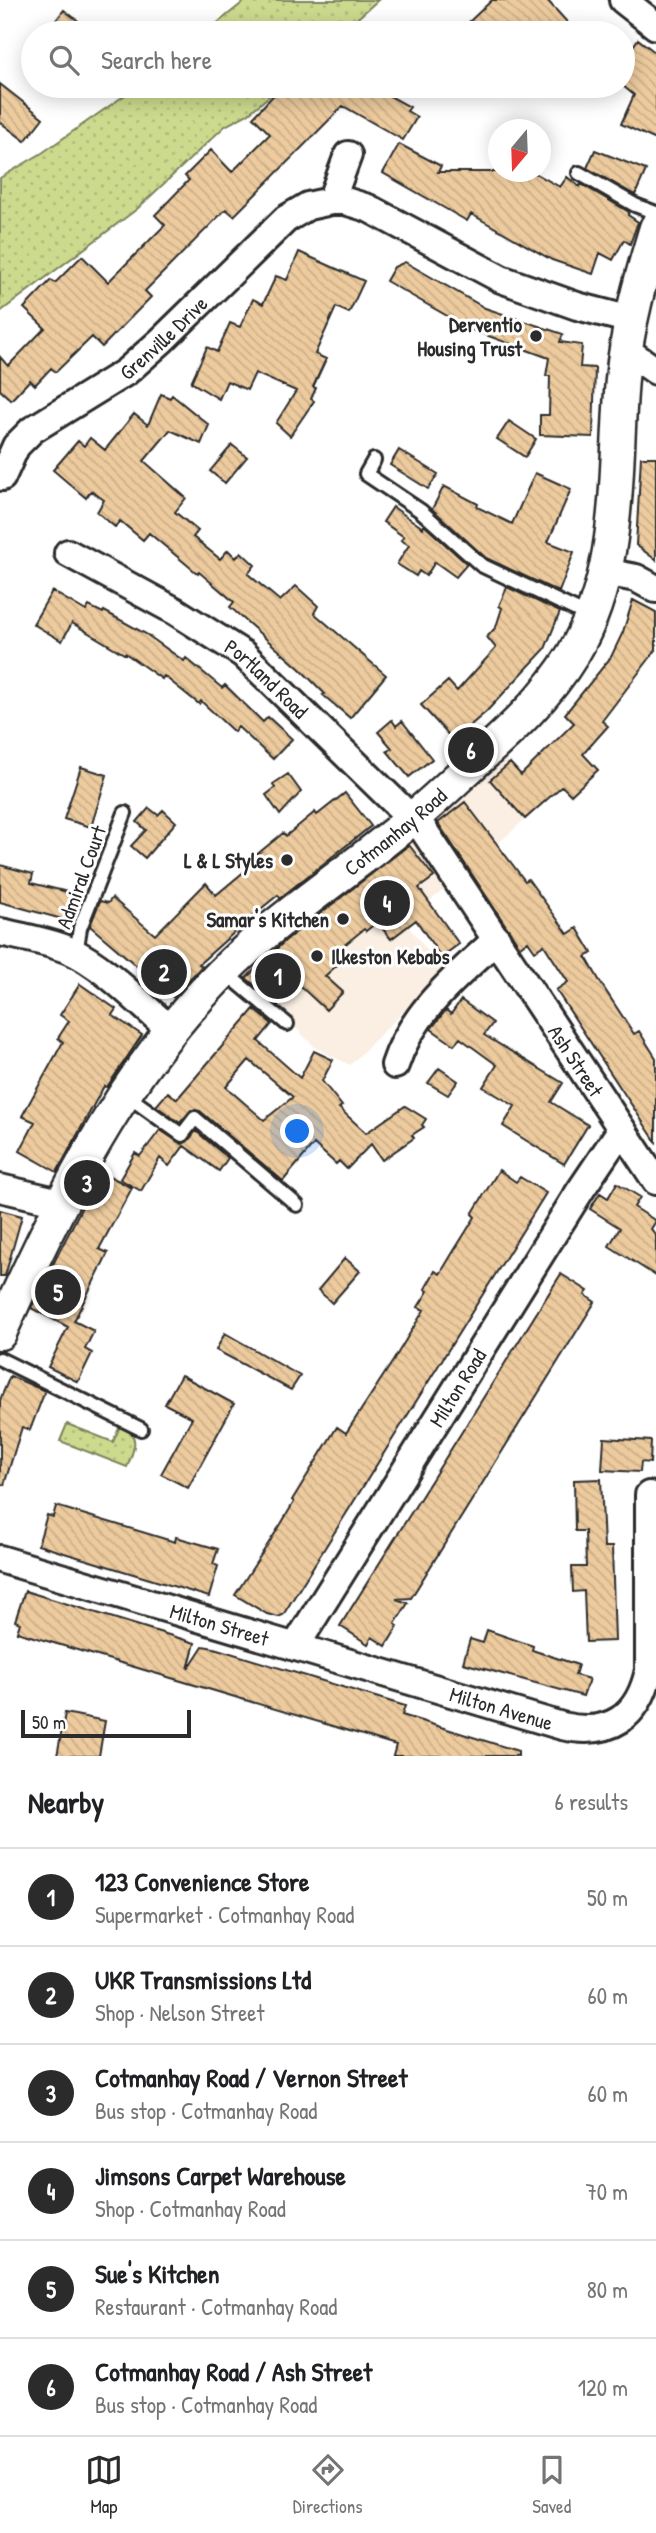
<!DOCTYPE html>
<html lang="en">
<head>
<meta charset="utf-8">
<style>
	:root { --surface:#fff; --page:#f2f2f2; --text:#202124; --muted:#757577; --line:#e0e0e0; --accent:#2b2b2b }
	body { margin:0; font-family:"Patrick Hand",sans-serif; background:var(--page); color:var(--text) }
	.compass { position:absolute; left:488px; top:119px; width:63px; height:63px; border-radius:50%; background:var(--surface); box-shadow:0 4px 18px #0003; rotate:199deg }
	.scale { position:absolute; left:21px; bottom:18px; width:170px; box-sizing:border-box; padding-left:7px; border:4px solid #2b2b2b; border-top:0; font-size:19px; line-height:24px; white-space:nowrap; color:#2b2b2b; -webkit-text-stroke:5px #fff; paint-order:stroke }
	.you { position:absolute; left:298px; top:1132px; width:24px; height:24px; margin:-18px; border:5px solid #fff; border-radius:50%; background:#1a73e8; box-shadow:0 0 0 10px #1a73e833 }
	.badge { display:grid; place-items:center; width:46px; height:46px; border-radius:50%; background:var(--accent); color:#fff; font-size:23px; font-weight:700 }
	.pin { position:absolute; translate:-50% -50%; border:4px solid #fff; box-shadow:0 2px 7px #0006 }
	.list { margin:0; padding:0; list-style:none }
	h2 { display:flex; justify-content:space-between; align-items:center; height:91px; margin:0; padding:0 28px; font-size:30px }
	h2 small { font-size:23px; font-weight:400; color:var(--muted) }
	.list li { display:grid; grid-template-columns:46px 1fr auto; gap:21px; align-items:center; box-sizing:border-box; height:98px; padding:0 28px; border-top:2px solid var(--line) }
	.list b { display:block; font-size:26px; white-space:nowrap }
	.list p { margin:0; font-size:23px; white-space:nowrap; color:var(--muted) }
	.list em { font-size:23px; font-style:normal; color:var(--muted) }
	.icon { flex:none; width:38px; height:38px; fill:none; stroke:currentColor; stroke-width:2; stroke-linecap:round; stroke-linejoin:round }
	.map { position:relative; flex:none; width:656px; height:1756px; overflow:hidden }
	.search { position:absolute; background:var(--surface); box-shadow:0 4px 18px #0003; left:21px; right:21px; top:21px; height:77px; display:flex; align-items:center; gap:18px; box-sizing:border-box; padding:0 24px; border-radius:38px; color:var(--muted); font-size:26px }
	.sheet { height:679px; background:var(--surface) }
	nav { display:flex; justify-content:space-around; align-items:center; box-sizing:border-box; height:98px; border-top:2px solid var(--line); background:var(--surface); font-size:19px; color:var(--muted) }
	nav a { display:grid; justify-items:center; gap:4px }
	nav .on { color:var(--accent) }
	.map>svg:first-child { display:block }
	.built { fill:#faefe2 }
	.green { fill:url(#green-dots); stroke:#7c825c; stroke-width:2 }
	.building { fill:url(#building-back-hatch); stroke:#2b2b2b; stroke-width:2; fill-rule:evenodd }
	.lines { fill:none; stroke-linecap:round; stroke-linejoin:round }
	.service-casing { stroke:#2b2b2b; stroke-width:18 }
	.minor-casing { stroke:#2b2b2b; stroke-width:32 }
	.tertiary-casing { stroke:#2b2b2b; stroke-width:37 }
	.service { stroke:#fff; stroke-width:12 }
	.minor { stroke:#fff; stroke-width:26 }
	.tertiary { stroke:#fff; stroke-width:32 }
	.poi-dot { fill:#2b2b2b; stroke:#fff; stroke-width:2.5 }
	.labels { text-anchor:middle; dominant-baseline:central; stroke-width:6; stroke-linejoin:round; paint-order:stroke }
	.poi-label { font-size:21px; font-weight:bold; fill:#2b2b2b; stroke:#fff; text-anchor:end }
	.street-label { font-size:21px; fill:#2b2b2b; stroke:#fff }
</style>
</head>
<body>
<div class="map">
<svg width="656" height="1756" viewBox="0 0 656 1756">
	<defs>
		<pattern id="green-dots" width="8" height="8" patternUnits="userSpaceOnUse" patternTransform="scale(1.75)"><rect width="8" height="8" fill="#ccda8e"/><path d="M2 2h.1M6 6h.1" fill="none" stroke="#afbb7b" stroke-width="1.8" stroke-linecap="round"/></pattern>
		<pattern id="building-back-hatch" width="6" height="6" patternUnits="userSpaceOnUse" patternTransform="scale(1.75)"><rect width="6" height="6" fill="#edcb9e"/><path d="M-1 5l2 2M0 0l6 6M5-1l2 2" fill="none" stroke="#cbae88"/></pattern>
	</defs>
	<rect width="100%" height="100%" fill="#fff"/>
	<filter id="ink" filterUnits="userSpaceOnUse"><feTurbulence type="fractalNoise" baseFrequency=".0143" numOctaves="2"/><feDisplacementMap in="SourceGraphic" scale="14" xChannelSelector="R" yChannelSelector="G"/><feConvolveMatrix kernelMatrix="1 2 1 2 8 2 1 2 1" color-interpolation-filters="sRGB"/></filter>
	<g filter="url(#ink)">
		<path class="built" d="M 504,757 L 545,801 L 468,871 L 418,910 L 408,926 L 444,971 L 350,1065 L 316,1048 L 240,973 Z"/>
		<path class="green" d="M 246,0 L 378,0 L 341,33 L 205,33 Z
			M 138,86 L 281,86 L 248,114 L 225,126 L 137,209 L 0,312 L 0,178 L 42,153 Z
			M 67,1424 L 113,1442 L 120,1426 C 142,1435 134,1450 127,1467 L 60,1441 Z"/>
		<path class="building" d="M 492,0 L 547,0 L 577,33 L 479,33 L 469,22 Z
			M 64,10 L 94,33 L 46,33 Z
			M 638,39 L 656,53 L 656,140 L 621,124 L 634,95 L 623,86 L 623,41 L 632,48 Z
			M 0,84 L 43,118 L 25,141 L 0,122 Z
			M 282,86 L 290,86 L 299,94 L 308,86 L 372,86 L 410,107 L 407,111 L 417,117 L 403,140 L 343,106 L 234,216 L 226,209 L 145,291 L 151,297 L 102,347 L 92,337 L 56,372 L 51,368 L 35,385 L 30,380 L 11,400 L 0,390 L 0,357 L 8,366 L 45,328 L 24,308 L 51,280 L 55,283 L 82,256 L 108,282 L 165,225 L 155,215 L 189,180 L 185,176 L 211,150 L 232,172 L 270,134 L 253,117 Z
			M 399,144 L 441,166 L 438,172 L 533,172 L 560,187 L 567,177 L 580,187 L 581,184 L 629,212 L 628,215 L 638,222 L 630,244 L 624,240 L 613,260 L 600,253 L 593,274 L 552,260 L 471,214 L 467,221 L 383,173 Z
			M 595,150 L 646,170 L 635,195 L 587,168 Z
			M 299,252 L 364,281 L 349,313 L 336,307 L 315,354 L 326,359 L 313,387 L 316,388 L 311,399 L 314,401 L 290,436 L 276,423 L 296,391 L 255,373 L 247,390 L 227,381 L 219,399 L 191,382 L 207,347 L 217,352 L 230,323 L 240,327 L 253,299 L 263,304 L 276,276 L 287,280 Z
			M 405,262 L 485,308 L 563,334 L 560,342 L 582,345 L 580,367 L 595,368 L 593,437 L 540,435 L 540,415 L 549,415 L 550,376 L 546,376 L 549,358 L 472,330 L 386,281 L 394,267 Z
			M 161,394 L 170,398 L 172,395 L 209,425 L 201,444 L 170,430 L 144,461 L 186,498 L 175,512 L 198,531 L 193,537 L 220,559 L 228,550 L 236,558 L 241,552 L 255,565 L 248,574 L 280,601 L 296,586 L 318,606 L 314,613 L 386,675 L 350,718 L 323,695 L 325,694 L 300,669 L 230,607 L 234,602 L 199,572 L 198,574 L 149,533 L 143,540 L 120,521 L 115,527 L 97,512 L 104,500 L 91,491 L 86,498 L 53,470 L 78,441 L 84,446 L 90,438 L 105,450 L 134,414 L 148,425 Z
			M 509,421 L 536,439 L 525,457 L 497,439 Z
			M 232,445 L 247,457 L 225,483 L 210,471 Z
			M 399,450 L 438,474 L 428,489 L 390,465 Z
			M 641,457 L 656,457 L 656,560 L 636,545 Z
			M 535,473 L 571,489 L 548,542 L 574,552 L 559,592 L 486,558 L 432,509 L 444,486 L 478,504 L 477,507 L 512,524 Z
			M 393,507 L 423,528 L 424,525 L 467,564 L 456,577 L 435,562 L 426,576 L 419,571 L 416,576 L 397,564 L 409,545 L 401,540 L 404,537 L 383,522 Z
			M 507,587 L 560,612 L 545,649 L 486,712 L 453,740 L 421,705 L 448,681 L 457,691 L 496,648 L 487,637 L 496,627 L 502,608 L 499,606 Z
			M 52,591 L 86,611 L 89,606 L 103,613 L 104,611 L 146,634 L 184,661 L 186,658 L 222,688 L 225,685 L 263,722 L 268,717 L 292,739 L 273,759 L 238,727 L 234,732 L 201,701 L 199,704 L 164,676 L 162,679 L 125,653 L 124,654 L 72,623 L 62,641 L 33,624 Z
			M 633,600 L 656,612 L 656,650 L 602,721 L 608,726 L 583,754 L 598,770 L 571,795 L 562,786 L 525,819 L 490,780 L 510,763 L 521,775 L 574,723 L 565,714 L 611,657 L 623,632 Z
			M 392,720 L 396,726 L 402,721 L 432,759 L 409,777 L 387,751 L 392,748 L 378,732 Z
			M 81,767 L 107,775 L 91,827 L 64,819 Z
			M 288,774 L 301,792 L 280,815 L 266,795 L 275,788 L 273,784 Z
			M 345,793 L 371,826 L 280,898 L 278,895 L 257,912 L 199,964 L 202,966 L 173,997 L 90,926 L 100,901 L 108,903 L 112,898 L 155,935 L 206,883 L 216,895 L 252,865 L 249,861 L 283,833 L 286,836 L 315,812 L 317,815 Z
			M 465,802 L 525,881 L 528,879 L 568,934 L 577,928 L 592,953 L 586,957 L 602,985 L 634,1034 L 639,1031 L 656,1058 L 656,1142 L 556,990 L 568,982 L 544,945 L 535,951 L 528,941 L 520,947 L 438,823 Z
			M 149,808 L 158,815 L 163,810 L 176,822 L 145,858 L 131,846 L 146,830 L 137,822 Z
			M 409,845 L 434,877 L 419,888 L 459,944 L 441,957 L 416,920 L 391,939 L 377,922 L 366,931 L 364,929 L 337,951 L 344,959 L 325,976 L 343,992 L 326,1010 L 299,985 L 278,1005 L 246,978 L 286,940 Z
			M 0,865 L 33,874 L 31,883 L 80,895 L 75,910 L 80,904 L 73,922 L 0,902 Z
			M 80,984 L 116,1009 L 112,1015 L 142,1035 L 107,1087 L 104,1086 L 57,1172 L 20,1151 L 35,1122 L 22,1116 L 63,1042 L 58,1038 L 69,1021 L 60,1015 Z
			M 461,1000 L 493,1023 L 484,1035 L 563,1083 L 551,1102 L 588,1125 L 564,1164 L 503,1126 L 515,1106 L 483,1087 L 497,1065 L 460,1038 L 454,1045 L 431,1029 L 446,1010 L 451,1014 Z
			M 254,1009 L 272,1024 L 258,1041 L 300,1078 L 314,1051 L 333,1060 L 322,1081 L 342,1106 L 339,1108 L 366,1133 L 405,1106 L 426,1119 L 422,1125 L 424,1127 L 412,1135 L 414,1138 L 382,1160 L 371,1144 L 347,1169 L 339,1161 L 336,1164 L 314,1144 L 283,1181 L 200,1111 L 191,1110 L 180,1123 L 156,1106 L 168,1092 L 177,1099 ZM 249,1060 L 293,1097 L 264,1120 L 226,1087 Z
			M 439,1068 L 458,1081 L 448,1095 L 428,1083 Z
			M 160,1130 L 182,1144 L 188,1141 L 196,1131 L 228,1158 L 219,1171 L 184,1146 L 169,1166 L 160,1158 L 141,1191 L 120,1179 L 135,1153 L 140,1156 Z
			M 499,1170 L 516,1182 L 520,1177 L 546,1193 L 283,1615 L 278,1617 L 267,1614 L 235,1595 L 281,1524 L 294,1502 L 292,1500 L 337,1427 L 346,1433 L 393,1361 L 424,1310 L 418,1307 L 428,1291 L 425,1289 L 435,1271 L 440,1274 L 452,1254 L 475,1217 L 472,1214 Z
			M 100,1171 L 132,1188 L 99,1249 L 108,1253 L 74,1321 L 94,1331 L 85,1349 L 92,1353 L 78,1382 L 48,1367 L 68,1327 L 31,1308 Z
			M 617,1183 L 640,1197 L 634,1207 L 656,1221 L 651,1229 L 656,1235 L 656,1276 L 609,1246 L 620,1228 L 590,1209 L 600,1193 L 608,1198 Z
			M 0,1210 L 22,1216 L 5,1276 L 0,1276 Z
			M 345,1258 L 360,1271 L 332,1303 L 318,1290 Z
			M 561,1274 L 588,1291 L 585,1295 L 595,1302 L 411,1598 L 396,1599 L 408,1603 L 395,1624 L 398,1626 L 386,1646 L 372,1637 L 368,1644 L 340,1626 Z
			M 225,1333 L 300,1376 L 291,1390 L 216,1350 Z
			M 181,1375 L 234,1404 L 188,1488 L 161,1474 L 192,1418 L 165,1404 Z
			M 10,1376 L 45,1391 L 30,1430 L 22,1427 L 4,1485 L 0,1484 L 0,1400 Z
			M 604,1438 L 651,1441 L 650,1463 L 641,1462 L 640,1472 L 602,1470 Z
			M 601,1479 L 604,1547 L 612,1547 L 615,1641 L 586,1642 L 584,1591 L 573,1592 L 572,1567 L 586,1567 L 585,1531 L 575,1531 L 574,1480 Z
			M 56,1506 L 175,1542 L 176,1537 L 218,1549 L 213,1564 L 218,1566 L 209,1597 L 38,1545 L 47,1515 L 53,1517 Z
			M 25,1591 L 195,1643 L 188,1669 L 203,1646 L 214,1648 L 405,1706 L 402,1715 L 518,1751 L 518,1756 L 393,1756 L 396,1745 L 17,1632 L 20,1623 L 15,1621 Z
			M 487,1630 L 533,1646 L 532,1650 L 578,1665 L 575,1675 L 589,1679 L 583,1696 L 463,1663 L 470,1639 L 483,1643 Z
			M 65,1713 L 105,1721 L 99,1756 L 57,1756 Z"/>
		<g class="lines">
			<g class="service-casing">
				<path id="service" d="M 579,173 L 635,205 L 656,213
					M 374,460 L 366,474 L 421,511 L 481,565 L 591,617
					M 76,954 L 80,928 L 125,813
					M 226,973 L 287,1024
					M 125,1094 L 182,1135 L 195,1118 L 297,1205
					M 0,1359 L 141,1429"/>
			</g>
			<g class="minor-casing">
				<g id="minor">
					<path d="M 623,0 L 656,26"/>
					<path d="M 331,201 L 348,155"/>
					<path d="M 626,350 L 656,371"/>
					<path id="s1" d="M 0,476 L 2,477 L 16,446 L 32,430 L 126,372 L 162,340 L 286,219 L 308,206 L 331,201 L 345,201 L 368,208 L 501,279 L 577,306 L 631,320"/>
					<path id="s2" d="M 68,553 L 175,611 L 243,654 L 412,819"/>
					<path d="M 605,572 L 636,578 L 656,589"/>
					<path id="s3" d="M 415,817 L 656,1181"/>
					<path d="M 0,932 C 23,937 47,941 69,950 C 105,966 141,1005 172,1031"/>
					<path d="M 395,1065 C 412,1012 457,976 497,939"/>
					<path d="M 0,1188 L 60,1202"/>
					<path id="s4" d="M 0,1559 L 562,1726 C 610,1737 639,1717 649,1670 L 649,1495"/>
					<path id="s5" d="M 295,1647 L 580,1191 L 621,1130"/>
				</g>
			</g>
			<g class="tertiary-casing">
				<g id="tertiary">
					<path id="s6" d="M 0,1333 C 63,1191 136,1045 255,942 C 306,898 363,861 414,817 C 435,800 454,781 474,763 C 511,730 547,697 573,654 C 623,570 614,472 622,379 C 627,327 641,277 656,228"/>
				</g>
			</g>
			<use href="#service" class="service"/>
			<use href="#minor" class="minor"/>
			<use href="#tertiary" class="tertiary"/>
		</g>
	</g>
	<g class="poi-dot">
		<circle cx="536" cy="336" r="7"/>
		<circle cx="287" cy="860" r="7"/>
		<circle cx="343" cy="919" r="7"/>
		<circle cx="317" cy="956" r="7"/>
	</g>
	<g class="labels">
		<g class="poi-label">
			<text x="522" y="324">Derventio<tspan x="522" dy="24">Housing Trust</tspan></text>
			<text x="273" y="860">L &amp; L Styles</text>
			<text x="329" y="919">Samar's Kitchen</text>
			<text x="331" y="956" text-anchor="start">Ilkeston Kebabs</text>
		</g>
		<g class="street-label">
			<text stroke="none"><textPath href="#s1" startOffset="220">Grenville Drive</textPath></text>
			<text stroke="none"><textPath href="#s2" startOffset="236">Portland Road</textPath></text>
			<text stroke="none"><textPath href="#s6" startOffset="649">Cotmanhay Road</textPath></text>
			<text transform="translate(81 877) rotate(-70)">Admiral Court</text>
			<text stroke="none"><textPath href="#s3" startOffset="292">Ash Street</textPath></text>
			<text stroke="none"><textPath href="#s5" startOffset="306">Milton Road</textPath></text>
			<text stroke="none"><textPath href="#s4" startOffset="229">Milton Street</textPath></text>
			<text stroke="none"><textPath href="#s4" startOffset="523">Milton Avenue</textPath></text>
		</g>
	</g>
</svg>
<svg class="compass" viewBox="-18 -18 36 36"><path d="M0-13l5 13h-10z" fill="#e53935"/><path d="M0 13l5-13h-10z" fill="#757577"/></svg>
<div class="scale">50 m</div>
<div class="you"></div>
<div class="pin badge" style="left:278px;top:976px">1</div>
<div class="pin badge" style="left:164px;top:972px">2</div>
<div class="pin badge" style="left:87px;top:1183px">3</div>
<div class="pin badge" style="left:387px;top:903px">4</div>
<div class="pin badge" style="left:58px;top:1292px">5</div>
<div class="pin badge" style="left:471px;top:750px">6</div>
<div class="search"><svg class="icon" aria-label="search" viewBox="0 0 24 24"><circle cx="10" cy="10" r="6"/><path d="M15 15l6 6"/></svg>Search here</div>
</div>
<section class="sheet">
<h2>Nearby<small>6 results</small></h2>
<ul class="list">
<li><span class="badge">1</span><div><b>123 Convenience Store</b><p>Supermarket · Cotmanhay Road</p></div><em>50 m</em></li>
<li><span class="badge">2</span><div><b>UKR Transmissions Ltd</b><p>Shop · Nelson Street</p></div><em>60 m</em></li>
<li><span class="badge">3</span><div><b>Cotmanhay Road / Vernon Street</b><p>Bus stop · Cotmanhay Road</p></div><em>60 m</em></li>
<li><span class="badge">4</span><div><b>Jimsons Carpet Warehouse</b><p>Shop · Cotmanhay Road</p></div><em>70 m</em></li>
<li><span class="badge">5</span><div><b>Sue's Kitchen</b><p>Restaurant · Cotmanhay Road</p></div><em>80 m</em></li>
<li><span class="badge">6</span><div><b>Cotmanhay Road / Ash Street</b><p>Bus stop · Cotmanhay Road</p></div><em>120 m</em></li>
</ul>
</section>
<nav>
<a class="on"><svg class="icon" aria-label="map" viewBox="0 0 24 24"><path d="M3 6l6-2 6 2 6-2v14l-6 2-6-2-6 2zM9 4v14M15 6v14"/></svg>Map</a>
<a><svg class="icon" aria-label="directions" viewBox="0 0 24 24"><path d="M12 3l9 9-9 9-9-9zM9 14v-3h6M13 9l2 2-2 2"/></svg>Directions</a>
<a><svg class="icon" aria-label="saved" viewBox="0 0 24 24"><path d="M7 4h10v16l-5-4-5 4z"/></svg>Saved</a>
</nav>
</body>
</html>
